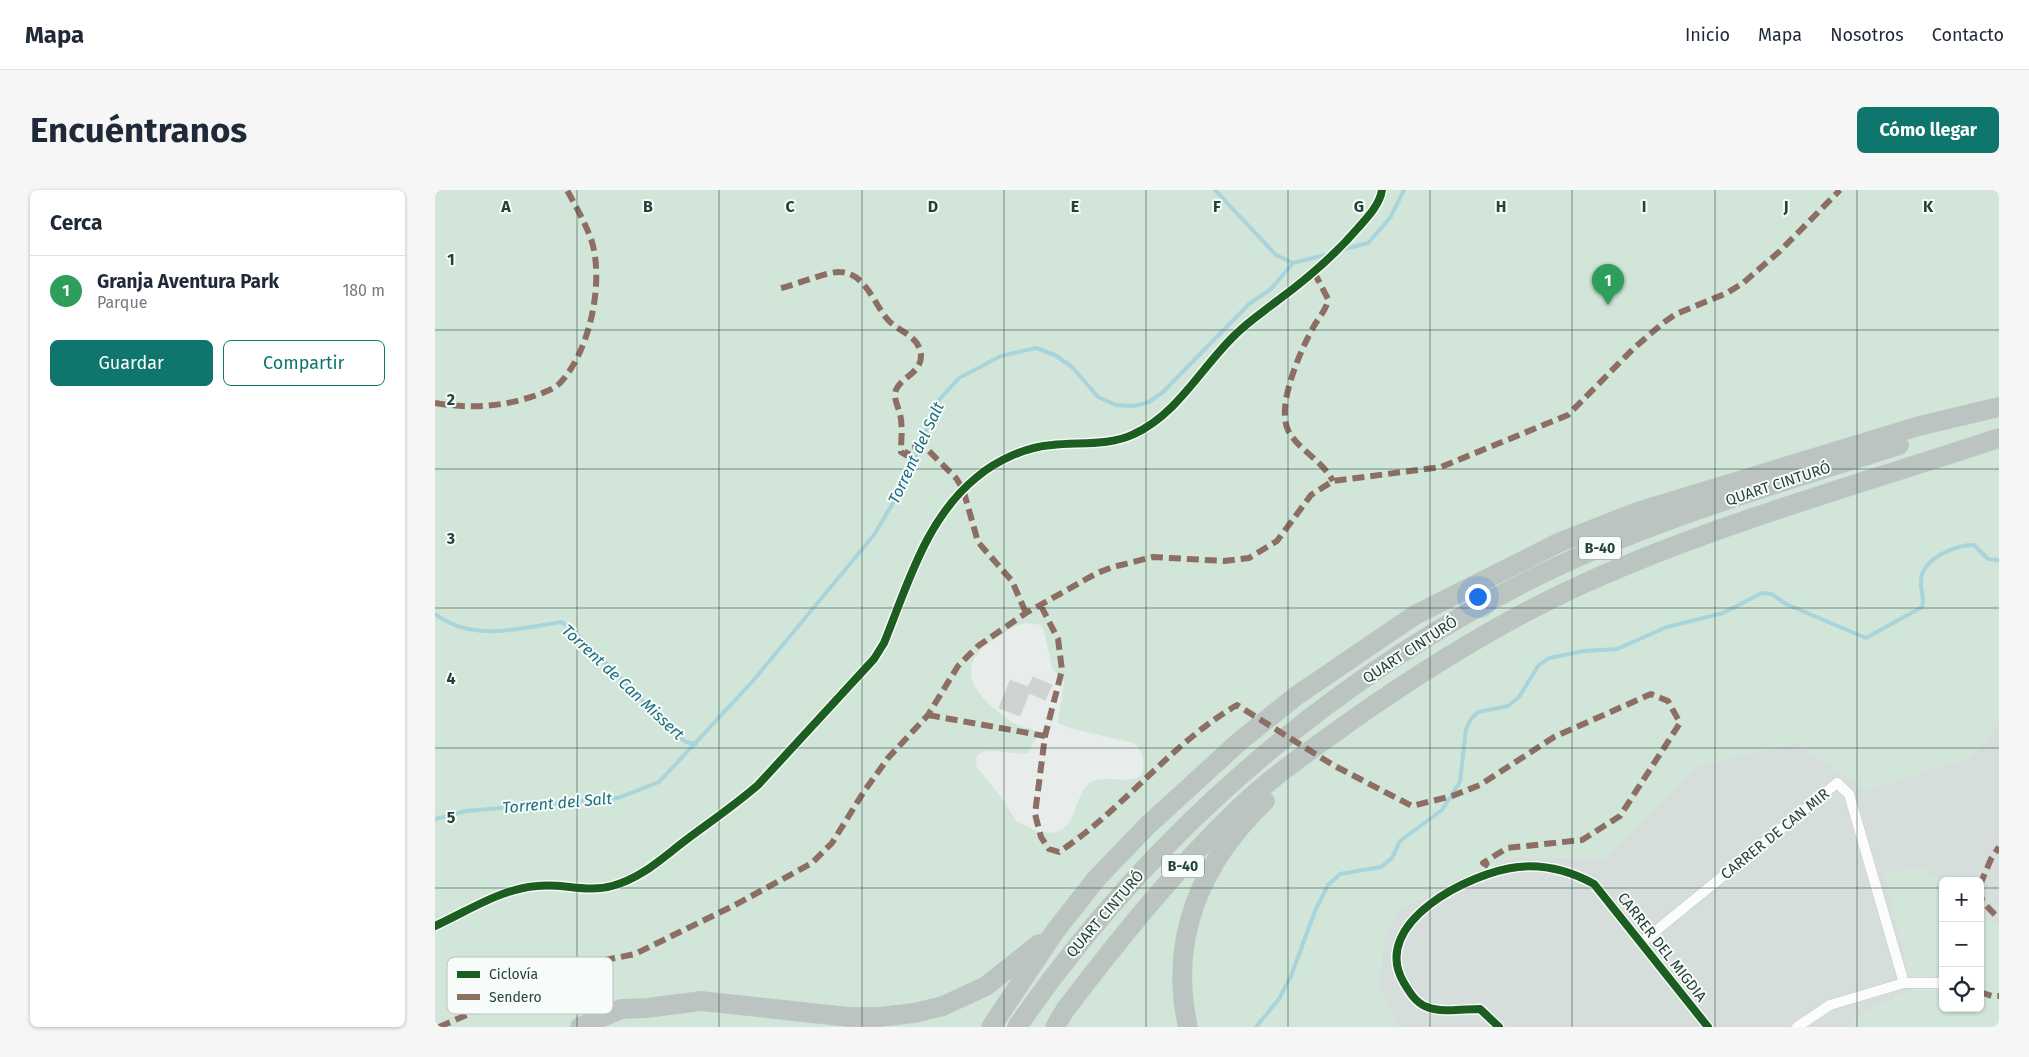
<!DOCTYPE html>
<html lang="es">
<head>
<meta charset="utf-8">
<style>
	:root { --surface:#fff; --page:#f6f6f7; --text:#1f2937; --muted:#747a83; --line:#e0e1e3; --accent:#0f766e }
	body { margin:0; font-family:"Fira Sans",sans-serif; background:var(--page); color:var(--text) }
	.controls { position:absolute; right:15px; bottom:15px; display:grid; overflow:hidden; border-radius:8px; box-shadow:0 1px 4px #0004 }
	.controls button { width:45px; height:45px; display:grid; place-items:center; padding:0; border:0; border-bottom:1px solid var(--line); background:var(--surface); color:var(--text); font:25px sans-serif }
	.you { position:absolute; left:1042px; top:406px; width:18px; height:18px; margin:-12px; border:4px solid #fff; border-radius:50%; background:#1a73e8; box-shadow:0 0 0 8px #1a73e833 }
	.badge { display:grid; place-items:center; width:32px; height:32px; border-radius:50%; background:var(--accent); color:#fff; font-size:16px; font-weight:700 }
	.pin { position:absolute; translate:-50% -41px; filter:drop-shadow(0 1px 2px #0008) }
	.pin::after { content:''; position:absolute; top:26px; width:18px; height:15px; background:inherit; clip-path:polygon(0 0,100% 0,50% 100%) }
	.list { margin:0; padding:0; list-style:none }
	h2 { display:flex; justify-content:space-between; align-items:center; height:65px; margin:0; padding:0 20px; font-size:21px }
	h2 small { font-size:16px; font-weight:400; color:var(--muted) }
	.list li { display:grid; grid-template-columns:32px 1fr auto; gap:15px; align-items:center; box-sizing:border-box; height:70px; padding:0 20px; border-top:1px solid var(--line) }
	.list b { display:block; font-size:19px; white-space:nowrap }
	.list p { margin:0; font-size:16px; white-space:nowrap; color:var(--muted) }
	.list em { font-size:16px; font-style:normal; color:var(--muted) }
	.actions { display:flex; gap:10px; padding:15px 20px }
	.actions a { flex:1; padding:11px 0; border:1px solid var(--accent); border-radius:8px; text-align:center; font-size:18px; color:var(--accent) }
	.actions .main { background:var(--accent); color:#fff }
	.icon { flex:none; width:28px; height:28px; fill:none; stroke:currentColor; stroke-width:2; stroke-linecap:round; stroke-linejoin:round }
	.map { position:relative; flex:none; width:1564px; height:837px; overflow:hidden; border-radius:8px }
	header { display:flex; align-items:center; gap:30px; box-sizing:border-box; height:70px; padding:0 25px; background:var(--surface); border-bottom:1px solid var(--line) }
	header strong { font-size:24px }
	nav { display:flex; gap:28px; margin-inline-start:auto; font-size:18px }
	.intro { display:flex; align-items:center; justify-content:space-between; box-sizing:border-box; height:120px; padding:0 30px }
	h1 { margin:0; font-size:35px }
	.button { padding:12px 22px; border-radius:8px; background:var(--accent); color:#fff; font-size:18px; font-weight:700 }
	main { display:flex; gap:30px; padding:0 30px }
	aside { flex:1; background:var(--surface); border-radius:8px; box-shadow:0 1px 4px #0004 }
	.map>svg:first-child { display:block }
	.built { fill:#d6dedb }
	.green { fill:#d1e6d8; fill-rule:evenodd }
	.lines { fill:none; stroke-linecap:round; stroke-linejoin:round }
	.stream { stroke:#a9d4db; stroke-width:4 }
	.building { fill:#cfd4d2; stroke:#d1d6d4 }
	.minor-casing { stroke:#c5cac8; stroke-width:11 }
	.motorway-casing { stroke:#c3ccc9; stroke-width:20 }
	.minor { stroke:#fcfcfc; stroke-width:10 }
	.motorway { stroke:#bcc4c2; stroke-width:19 }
	.quiet { stroke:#8d6e63; stroke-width:6; stroke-dasharray:12 6; stroke-linecap:butt }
	.cycleway-casing { stroke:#f7fbf9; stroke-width:11 }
	.cycleway { stroke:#1b5e20; stroke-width:8 }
	.grid { fill:none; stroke:#24423a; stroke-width:1; stroke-opacity:0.55 }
	.labels { text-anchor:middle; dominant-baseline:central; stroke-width:4; stroke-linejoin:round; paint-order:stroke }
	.shield { fill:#f7fbf9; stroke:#637a73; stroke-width:1 }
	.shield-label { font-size:14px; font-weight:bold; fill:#24423a }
	.street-label { font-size:15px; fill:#24423a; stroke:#f7fbf9 }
	.water-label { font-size:16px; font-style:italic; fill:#1c6f80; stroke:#f7fbf9 }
	.key { fill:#f7fbf9; stroke:#b8c4c0; stroke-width:1 }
	.key-label { font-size:14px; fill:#24423a }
	.grid-label { font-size:16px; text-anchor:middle; font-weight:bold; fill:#24423a; stroke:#f7fbf9; stroke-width:4; stroke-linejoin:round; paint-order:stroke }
</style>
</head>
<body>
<header>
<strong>Mapa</strong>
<nav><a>Inicio</a><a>Mapa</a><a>Nosotros</a><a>Contacto</a></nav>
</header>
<div class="intro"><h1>Encuéntranos</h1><a class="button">Cómo llegar</a></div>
<main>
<aside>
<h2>Cerca<small></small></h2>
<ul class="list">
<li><span class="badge" style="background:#2e9e5b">1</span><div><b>Granja Aventura Park</b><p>Parque</p></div><em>180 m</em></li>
</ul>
<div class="actions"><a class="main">Guardar</a><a>Compartir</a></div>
</aside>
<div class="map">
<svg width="1564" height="837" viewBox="0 0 1564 837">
	<rect width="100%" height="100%" fill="#e8edeb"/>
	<path class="built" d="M 1564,534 L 1564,738 L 1545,724 L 1545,691 L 1508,691 L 1508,694 L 1488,679 L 1451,685 L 1478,799 L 1417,830 L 1419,837 L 964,837 L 944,795 L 948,750 L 965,719 L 1020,690 L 1081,667 L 1169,668 L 1260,576 L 1362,553 L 1432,600 L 1536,566 Z"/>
	<path class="green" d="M 0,0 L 1564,0 L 1564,534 L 1536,566 L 1432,600 L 1362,553 L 1260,576 L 1169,668 L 1081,667 L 1020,690 L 965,719 L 948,750 L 944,795 L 964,837 L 0,837 ZM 590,433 L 606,435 L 610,445 L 617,478 L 629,492 L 623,533 L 638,539 L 698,553 C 708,558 710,574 707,584 C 697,596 672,584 658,591 C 644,597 642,622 633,634 C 630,638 625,641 621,643 L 601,641 L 581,631 L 567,608 L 541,576 L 542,566 C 551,555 579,566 593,563 L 602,546 L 599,540 C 593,537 586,537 580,534 C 574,531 569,526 564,522 C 537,502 521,475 556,451 C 567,444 578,436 590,433 Z
		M 1489,679 L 1508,694 L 1508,818 L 1545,818 L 1545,724 L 1564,738 L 1564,837 L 1419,837 L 1416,831 L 1478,799 L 1451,685 Z"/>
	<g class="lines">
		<path class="stream" d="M 780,0 L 841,65 L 858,73
			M 906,60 L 933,53 L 955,28 L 969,0
			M 0,424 C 38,452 83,439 126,432 L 134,436 L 222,525 L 233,539 L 251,552 L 261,554
			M 0,629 L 31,621 L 183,608 L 224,592 L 317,492 L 439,345 L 468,296 L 503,211 L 524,188 L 566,166 L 601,158 L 620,165 L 637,177 L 663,207 L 681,215 L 699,216 L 714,212 L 728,202 L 814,114 L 836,99 L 858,73 L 894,64
			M 821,837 L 844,809 L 856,786 L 880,721 L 893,695 L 905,684 L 946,677 L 957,668 L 965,651 L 1007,620 L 1025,592 L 1031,539 L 1036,529 L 1043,522 L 1073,516 L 1084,507 L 1103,476 L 1114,468 L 1149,461 L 1182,459 L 1232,437 L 1288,423 L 1327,403 L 1337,404 L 1351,414 L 1431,448 L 1487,417 C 1490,407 1485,400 1486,390 C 1488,368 1520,355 1539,355 L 1553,369 L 1564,370"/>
	</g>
	<path class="building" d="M 598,487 L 617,495 L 610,510 L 594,503 L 585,526 L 564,518 L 575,490 L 593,497 Z"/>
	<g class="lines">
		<g class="minor-casing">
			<path id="minor" d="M 0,736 C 33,721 65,699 102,696 C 127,693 152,703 177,696 C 207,688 227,668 251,650 C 275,632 300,615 323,595 L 439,469 L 449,453 C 473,394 491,328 542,287 C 562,270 591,257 617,255 C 643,252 675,256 699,244 C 743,224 767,176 801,144 C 814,131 828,122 842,111 C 872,89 899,66 923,38 C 933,27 945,14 947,0
				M 1206,753 L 1402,593 L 1414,604 L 1469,793
				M 1064,837 L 1045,819 C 1029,819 1007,823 992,817 C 981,813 975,803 969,793 C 933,733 1036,682 1083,677 C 1111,674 1135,681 1159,694 L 1273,837
				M 1362,837 L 1395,815 L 1469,793 L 1508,793"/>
		</g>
		<g class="motorway-casing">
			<path id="motorway" d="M 145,837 L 186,819 L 212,818 L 266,811 L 414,827 L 444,827 L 479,823 L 508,816 L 551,796 L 604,754
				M 556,837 L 621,740 L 662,688 L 712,636 L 805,551 L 861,506 L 980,425 L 1125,352 L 1205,321 L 1484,236 L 1564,217
				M 582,837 C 718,640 904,480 1121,377 C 1230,325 1349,292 1464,255
				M 620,837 L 630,820 C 685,748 741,678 806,616 C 839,585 876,560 913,533 C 988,480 1066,431 1150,393 C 1283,333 1426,294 1564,248
				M 753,837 C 733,749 766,672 830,611"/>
		</g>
		<use href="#minor" class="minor"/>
		<use href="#motorway" class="motorway"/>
		<path class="quiet" d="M 879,82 L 893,109 C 892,119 884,127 879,136 C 866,159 841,215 853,240 C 862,259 886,269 898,291
			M 346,98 C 360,95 394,81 405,82 C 431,83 439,115 454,131 C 466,143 485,146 486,166 C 486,182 469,186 462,198 C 457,206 463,216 465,224 C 468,236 466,250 466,262 L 471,265 L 475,257 L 481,256 L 493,260 L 521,288 L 528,299 L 543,352 L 577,391 L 591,423
			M 0,213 C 36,219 67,217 102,205 C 110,202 119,199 125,193 C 155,161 169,93 157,52 C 151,34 141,17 132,0
			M 606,416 L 623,449 L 627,480 L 610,546 L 600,624 L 606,647 L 614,659 L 624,662 C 689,619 735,554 802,515 L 898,575 L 977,616 L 1017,606 L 1045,595 L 1119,547 L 1216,504 L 1233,511 L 1245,533 L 1185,626 L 1147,650 L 1072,658 L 1048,673 L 1061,681
			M 493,525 L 610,546
			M 1545,695 L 1556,669 L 1564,657
			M 1545,700 L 1547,711 L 1564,729
			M 1545,802 L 1557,806 L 1564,806
			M 4,837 L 36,823 L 67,800 L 95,785 L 200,764 L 300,715 L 377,673 L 397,653 L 428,603 L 453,568 L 493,525 L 523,476 L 543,456 L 591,423 L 662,383 L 678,377 L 718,367 L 789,371 L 814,368 L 842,351 L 876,305 L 898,291 L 1006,277 L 1133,225 L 1198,159 L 1228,133 L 1241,124 L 1292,103 L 1308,93 L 1345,61 L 1405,0"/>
		<g class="cycleway-casing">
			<path id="cycleway" d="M 0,736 C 33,721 65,699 102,696 C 127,693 152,703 177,696 C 207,688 227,668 251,650 C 275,632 300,615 323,595 L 439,469 L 449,453 C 473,394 491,328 542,287 C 562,270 591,257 617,255 C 643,252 675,256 699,244 C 743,224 767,176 801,144 C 814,131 828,122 842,111 C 872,89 899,66 923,38 C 933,27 945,14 947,0
				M 1064,837 L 1045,819 C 1029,819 1007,823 992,817 C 981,813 975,803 969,793 C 933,733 1036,682 1083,677 C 1111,674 1135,681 1159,694 L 1273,837"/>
		</g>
		<use href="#cycleway" class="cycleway"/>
	</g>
	<path class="grid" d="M 142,0 L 142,837M 284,0 L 284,837M 427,0 L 427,837M 569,0 L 569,837M 711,0 L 711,837M 853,0 L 853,837M 995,0 L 995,837M 1137,0 L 1137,837M 1280,0 L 1280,837M 1422,0 L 1422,837M 0,140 L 1564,140M 0,279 L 1564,279M 0,418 L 1564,418M 0,558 L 1564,558M 0,698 L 1508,698M 1545,698 L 1564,698"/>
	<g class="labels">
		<g class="shield">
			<rect x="1144" y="346.5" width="42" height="23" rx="4"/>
			<rect x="727" y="664.5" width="42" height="23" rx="4"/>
		</g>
		<g class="shield-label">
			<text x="1165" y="358">B-40</text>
			<text x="748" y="676">B-40</text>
		</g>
		<g class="street-label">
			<text transform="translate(1343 294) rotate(-18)">QUART CINTURÓ</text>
			<text transform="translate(975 460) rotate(-33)">QUART CINTURÓ</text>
			<text transform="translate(1340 644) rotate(-39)">CARRER DE CAN MIR</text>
			<text transform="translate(670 724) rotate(-49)">QUART CINTURÓ</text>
			<text transform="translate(1227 757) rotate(52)">CARRER DEL MIGDIA</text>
		</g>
		<g class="water-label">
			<text transform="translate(481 263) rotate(-65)">Torrent del Salt</text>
			<text transform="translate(188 492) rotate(43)">Torrent de Can Missert</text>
			<text transform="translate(122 613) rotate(-5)">Torrent del Salt</text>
		</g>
	</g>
	<rect x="12" y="767" width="166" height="57" rx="8" class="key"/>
	<rect x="22" y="781" width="23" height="7" fill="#1b5e20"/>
	<rect x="22" y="804" width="23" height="6" fill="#8d6e63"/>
	<g class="key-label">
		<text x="54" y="789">Ciclovía</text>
		<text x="54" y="812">Sendero</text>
	</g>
	<g class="grid-label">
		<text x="71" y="22">A</text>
		<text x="213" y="22">B</text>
		<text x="355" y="22">C</text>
		<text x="498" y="22">D</text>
		<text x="640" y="22">E</text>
		<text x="782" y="22">F</text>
		<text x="924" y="22">G</text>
		<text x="1066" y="22">H</text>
		<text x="1209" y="22">I</text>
		<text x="1351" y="22">J</text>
		<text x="1493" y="22">K</text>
		<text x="16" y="75">1</text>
		<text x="16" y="215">2</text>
		<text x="16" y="354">3</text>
		<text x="16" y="494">4</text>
		<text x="16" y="633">5</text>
	</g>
</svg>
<div class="controls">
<button>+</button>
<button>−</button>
<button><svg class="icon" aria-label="locate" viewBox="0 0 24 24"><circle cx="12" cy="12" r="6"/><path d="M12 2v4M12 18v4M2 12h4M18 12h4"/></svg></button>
</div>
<div class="you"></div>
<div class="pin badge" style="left:1173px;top:115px;background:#2e9e5b">1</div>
</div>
</main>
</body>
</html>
